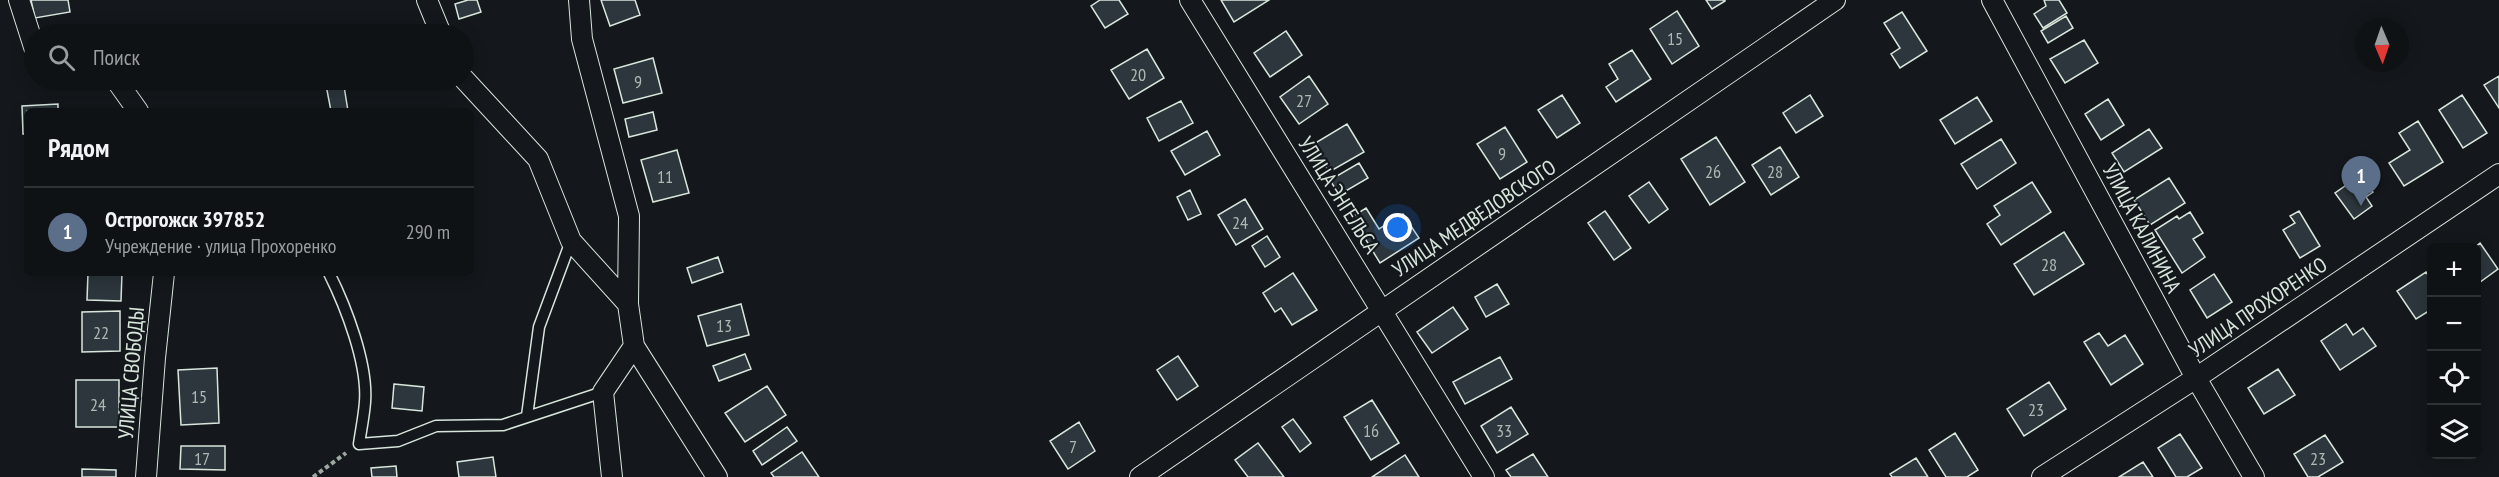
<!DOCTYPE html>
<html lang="ru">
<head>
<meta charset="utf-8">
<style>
	:root { --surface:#0f1215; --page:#181b1e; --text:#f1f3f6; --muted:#9b9ea0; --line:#2f3234; --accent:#d93025 }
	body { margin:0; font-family:"PT Sans Narrow",sans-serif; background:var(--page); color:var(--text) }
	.controls { position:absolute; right:18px; bottom:18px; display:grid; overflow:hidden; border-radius:9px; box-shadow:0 3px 15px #0003 }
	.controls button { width:54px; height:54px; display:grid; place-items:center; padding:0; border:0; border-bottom:2px solid var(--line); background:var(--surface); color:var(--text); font:30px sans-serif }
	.compass { position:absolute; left:2355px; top:18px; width:54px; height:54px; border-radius:50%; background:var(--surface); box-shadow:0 3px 15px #0003; rotate:178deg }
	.you { position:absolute; left:1398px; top:228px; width:21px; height:21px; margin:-15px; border:4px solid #fff; border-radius:50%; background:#1a73e8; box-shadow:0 0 0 9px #1a73e833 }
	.badge { display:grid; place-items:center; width:39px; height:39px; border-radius:50%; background:var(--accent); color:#fff; font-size:20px; font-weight:700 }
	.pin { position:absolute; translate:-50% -50px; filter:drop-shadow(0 2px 3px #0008) }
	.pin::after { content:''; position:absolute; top:32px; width:21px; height:18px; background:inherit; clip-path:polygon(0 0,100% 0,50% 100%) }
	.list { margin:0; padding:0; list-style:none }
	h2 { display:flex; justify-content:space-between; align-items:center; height:78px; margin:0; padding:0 24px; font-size:26px }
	h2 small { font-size:20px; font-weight:400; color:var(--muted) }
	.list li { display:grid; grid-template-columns:39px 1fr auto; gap:18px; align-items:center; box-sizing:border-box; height:90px; padding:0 24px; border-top:2px solid var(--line) }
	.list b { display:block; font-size:22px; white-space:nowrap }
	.list p { margin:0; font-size:20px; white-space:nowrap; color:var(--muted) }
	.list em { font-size:20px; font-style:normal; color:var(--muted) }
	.icon { flex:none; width:33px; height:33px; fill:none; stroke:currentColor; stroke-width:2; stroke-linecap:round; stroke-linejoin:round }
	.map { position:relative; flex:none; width:2499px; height:477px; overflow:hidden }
	.search { position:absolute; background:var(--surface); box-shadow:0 3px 15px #0003; left:24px; top:24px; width:450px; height:66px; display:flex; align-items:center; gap:15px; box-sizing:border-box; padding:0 21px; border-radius:33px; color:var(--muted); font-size:22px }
	.panel { position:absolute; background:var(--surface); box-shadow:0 3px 15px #0003; left:24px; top:108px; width:450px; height:168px; border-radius:9px }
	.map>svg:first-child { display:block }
	.building { fill:#2c363c; stroke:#d8e6dc; stroke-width:1.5 }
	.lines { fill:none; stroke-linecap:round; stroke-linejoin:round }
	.service-casing { stroke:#d8e6dc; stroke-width:13 }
	.minor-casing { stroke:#d8e6dc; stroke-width:22 }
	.path { stroke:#9da8a2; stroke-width:4; stroke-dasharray:4.5 3; stroke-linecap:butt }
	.service { stroke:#14181c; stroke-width:10 }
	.minor { stroke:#14181c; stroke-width:20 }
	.labels { text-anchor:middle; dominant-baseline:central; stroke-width:4.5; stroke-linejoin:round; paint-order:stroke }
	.number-label { font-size:18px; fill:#adbab4 }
	.street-label { font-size:21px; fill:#d8e6dc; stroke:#14181c }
</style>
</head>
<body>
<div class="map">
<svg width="2499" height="477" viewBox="0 0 2499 477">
	<rect width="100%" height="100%" fill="#14181c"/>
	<path class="building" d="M 31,0 L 68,0 L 70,12 L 35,18 Z
		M 468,0 L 477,0 L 481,12 L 459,19 L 455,4 Z
		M 601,0 L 635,0 L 640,15 L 610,26 Z
		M 1100,0 L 1119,0 L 1128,14 L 1105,28 L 1091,6 Z
		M 1221,0 L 1269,0 L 1234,22 Z
		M 1706,0 L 1725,0 L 1725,1 L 1712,9 Z
		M 2059,0 L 2067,13 L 2043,28 L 2034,14 L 2046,6 L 2044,0 Z
		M 1677,11 L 1699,46 L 1672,64 L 1650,29 Z
		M 1902,12 L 1927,51 L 1900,68 L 1891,54 L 1900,48 L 1884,23 Z
		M 2066,16 L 2073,28 L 2048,43 L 2041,31 Z
		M 1286,31 L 1302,55 L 1270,77 L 1254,53 Z
		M 2084,40 L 2098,63 L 2065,83 L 2050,59 Z
		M 1147,49 L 1164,78 L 1129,99 L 1111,70 Z
		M 1632,50 L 1651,79 L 1616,102 L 1606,87 L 1618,79 L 1609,64 Z
		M 653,58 L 662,93 L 623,103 L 614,69 Z
		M 1309,76 L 1328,104 L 1299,124 L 1280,97 Z
		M 2499,76 L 2499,108 L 2484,85 Z
		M 325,80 L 343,80 L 348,111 L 331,111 Z
		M 1562,95 L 1580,123 L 1557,138 L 1538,110 Z
		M 1810,95 L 1823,116 L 1796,133 L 1783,113 Z
		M 2462,95 L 2487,133 L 2463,148 L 2439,110 Z
		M 1977,97 L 1992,121 L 1955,144 L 1940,120 Z
		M 2108,99 L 2124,125 L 2101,140 L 2085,114 Z
		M 1181,101 L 1193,123 L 1159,141 L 1147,118 Z
		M 58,104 L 58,111 L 27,111 L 27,134 L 23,134 L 22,106 Z
		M 653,112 L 657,130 L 629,137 L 625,119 Z
		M 2418,121 L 2443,162 L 2404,186 L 2389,163 L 2410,150 L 2399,133 Z
		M 1347,124 L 1364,152 L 1329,172 L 1312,145 Z
		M 1505,127 L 1527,162 L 1500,179 L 1477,144 Z
		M 2149,129 L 2162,148 L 2124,172 L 2112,153 Z
		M 1207,131 L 1220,155 L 1185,175 L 1171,151 Z
		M 1716,137 L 1745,182 L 1710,205 L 1681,159 Z
		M 2001,139 L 2016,163 L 1977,189 L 1961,164 Z
		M 1780,147 L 1799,177 L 1771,195 L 1752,165 Z
		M 677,150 L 689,193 L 653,202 L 641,160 Z
		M 1359,163 L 1368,178 L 1339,195 L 1330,180 Z
		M 2361,175 L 2373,192 L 2366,197 L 2372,206 L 2354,219 L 2335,193 Z
		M 2169,178 L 2185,203 L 2150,225 L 2134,200 Z
		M 1649,182 L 1668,209 L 1649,223 L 1629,196 Z
		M 2032,182 L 2051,212 L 2001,245 L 1987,224 L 2000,215 L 1994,206 Z
		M 1190,190 L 1201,214 L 1188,220 L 1177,197 Z
		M 1245,199 L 1263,229 L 1236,245 L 1218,215 Z
		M 1366,208 L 1379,229 L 1403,214 L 1419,238 L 1380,263 L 1352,217 Z
		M 1605,211 L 1631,248 L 1614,260 L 1588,223 Z
		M 2299,211 L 2320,246 L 2300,258 L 2283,230 L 2295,223 L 2290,216 Z
		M 2190,212 L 2203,233 L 2193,239 L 2205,257 L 2182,273 L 2155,230 L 2177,216 L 2179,219 Z
		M 2064,232 L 2084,264 L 2034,295 L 2014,264 Z
		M 1267,236 L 1280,257 L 1265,267 L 1252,246 Z
		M 2480,243 L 2498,269 L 2476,285 L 2476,248 L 2474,248 Z
		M 718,257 L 723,272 L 692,283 L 687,268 Z
		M 2426,272 L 2432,281 L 2432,309 L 2416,319 L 2397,291 Z
		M 88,273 L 122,273 L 121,301 L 87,300 Z
		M 1293,273 L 1317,310 L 1292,325 L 1281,308 L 1275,312 L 1263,293 Z
		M 2214,274 L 2232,302 L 2207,318 L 2190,290 Z
		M 1497,284 L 1509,304 L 1486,317 L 1475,297 Z
		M 741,304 L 749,335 L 707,346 L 698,316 Z
		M 1453,307 L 1468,329 L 1432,353 L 1417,332 Z
		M 120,311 L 120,351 L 82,352 L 82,312 Z
		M 2346,324 L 2353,335 L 2363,328 L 2376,346 L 2340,370 L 2321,341 Z
		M 2099,333 L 2108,346 L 2125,335 L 2143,364 L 2111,385 L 2084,342 Z
		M 745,354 L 751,369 L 719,381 L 713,366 Z
		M 1178,356 L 1198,386 L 1177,400 L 1157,370 Z
		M 1500,357 L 1512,379 L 1465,404 L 1453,382 Z
		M 217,368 L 219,423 L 181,425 L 178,370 Z
		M 2278,369 L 2295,395 L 2264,414 L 2248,388 Z
		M 76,380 L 119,380 L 119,427 L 76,427 Z
		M 2049,382 L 2066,409 L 2024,436 L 2007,409 Z
		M 394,384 L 424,387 L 422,411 L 392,408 Z
		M 767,386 L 786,415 L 745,442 L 725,413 Z
		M 1372,400 L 1399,443 L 1371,460 L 1344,417 Z
		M 1511,407 L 1528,434 L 1497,453 L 1481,426 Z
		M 1293,419 L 1311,443 L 1300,452 L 1282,427 Z
		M 1079,422 L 1095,451 L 1068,469 L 1050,441 Z
		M 787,427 L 797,441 L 762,465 L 753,451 Z
		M 1955,433 L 1978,470 L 1967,477 L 1946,477 L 1929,450 Z
		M 2180,434 L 2202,468 L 2187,477 L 2176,477 L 2158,448 Z
		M 2325,435 L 2343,462 L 2318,477 L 2308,477 L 2294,454 Z
		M 1258,443 L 1284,477 L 1248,477 L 1235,460 Z
		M 181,446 L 225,446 L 225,470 L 180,469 Z
		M 802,452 L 819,477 L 774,477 L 771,473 Z
		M 1533,454 L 1548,477 L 1511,477 L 1506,470 Z
		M 1405,455 L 1419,477 L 1372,477 Z
		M 493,457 L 496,477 L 459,477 L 457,462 Z
		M 1916,458 L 1928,477 L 1892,477 L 1890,474 Z
		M 2143,462 L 2153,477 L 2119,477 Z
		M 396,466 L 397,477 L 372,477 L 371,468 Z
		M 82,469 L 116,470 L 116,477 L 82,477 Z"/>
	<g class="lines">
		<g class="service-casing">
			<path id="service" d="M 329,273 C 346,307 368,364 365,402 C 364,416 361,430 359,444 L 398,441 L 436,426 L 503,425 L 603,392
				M 527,416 L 539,327 L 571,241"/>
		</g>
		<g class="minor-casing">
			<path id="minor" d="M 19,0 L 34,47
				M 427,0 L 441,34
				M 579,0 L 582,39 L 629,216 L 628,304 L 634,346 L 717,477
				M 1190,0 L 1484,477
				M 1992,0 L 2196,378 L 2254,477
				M 464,79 L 538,159 L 571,241 L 628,304
				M 116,80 L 138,111
				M 146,477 L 155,358 L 164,273
				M 612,477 L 603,392 L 634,346
				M 1140,477 L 1835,0
				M 2042,477 L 2196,378 L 2499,174"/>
		</g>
		<path class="path" d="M 313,477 L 346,453"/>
		<use href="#service" class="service"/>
		<use href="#minor" class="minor"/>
	</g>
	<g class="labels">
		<g class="number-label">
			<text x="1675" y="38">15</text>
			<text x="1138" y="74">20</text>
			<text x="638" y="81">9</text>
			<text x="1304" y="100">27</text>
			<text x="1502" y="153">9</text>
			<text x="1713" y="171">26</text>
			<text x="1775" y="171">28</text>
			<text x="665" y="176">11</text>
			<text x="1240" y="222">24</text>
			<text x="2049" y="264">28</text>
			<text x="724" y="325">13</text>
			<text x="101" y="332">22</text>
			<text x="199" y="396">15</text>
			<text x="98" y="404">24</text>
			<text x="2036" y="409">23</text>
			<text x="1371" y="430">16</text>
			<text x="1504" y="430">33</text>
			<text x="1073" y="446">7</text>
			<text x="202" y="458">17</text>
			<text x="2318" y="458">23</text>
		</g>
		<g class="street-label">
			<text transform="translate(1339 195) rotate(58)">УЛИЦА ЭНГЕЛЬСА</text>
			<text transform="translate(1474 218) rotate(-34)">УЛИЦА МЕДВЕДОВСКОГО</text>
			<text transform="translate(2142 228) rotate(62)">УЛИЦА КАЛИНИНА</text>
			<text transform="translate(2258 307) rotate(-34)">УЛИЦА ПРОХОРЕНКО</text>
			<text transform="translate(131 373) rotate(-85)">УЛИЦА СВОБОДЫ</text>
		</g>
	</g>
</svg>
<div class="controls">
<button>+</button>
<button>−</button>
<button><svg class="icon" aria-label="locate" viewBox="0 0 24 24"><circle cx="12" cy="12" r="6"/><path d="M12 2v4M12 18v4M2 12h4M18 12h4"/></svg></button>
<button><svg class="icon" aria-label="layers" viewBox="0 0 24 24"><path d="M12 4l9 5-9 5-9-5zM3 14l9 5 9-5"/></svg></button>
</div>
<svg class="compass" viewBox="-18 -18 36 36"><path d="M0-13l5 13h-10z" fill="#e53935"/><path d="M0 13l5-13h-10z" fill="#9b9ea0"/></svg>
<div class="you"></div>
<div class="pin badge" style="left:2361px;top:206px;background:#5c6f8a">1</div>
<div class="search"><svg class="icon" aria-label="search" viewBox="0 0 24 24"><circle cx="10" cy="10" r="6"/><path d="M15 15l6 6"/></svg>Поиск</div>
<section class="panel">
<h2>Рядом<small></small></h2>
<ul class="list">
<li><span class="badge" style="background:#5c6f8a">1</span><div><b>Острогожск 397852</b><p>Учреждение · улица Прохоренко</p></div><em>290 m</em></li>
</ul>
</section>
</div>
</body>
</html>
